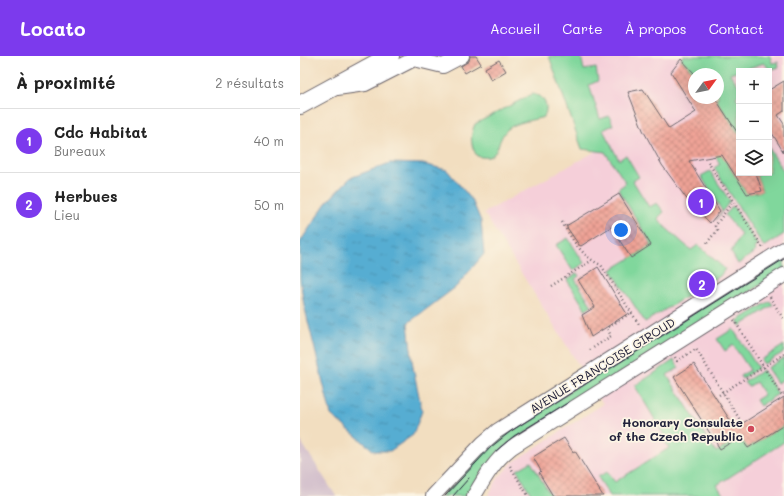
<!DOCTYPE html>
<html lang="fr">
<head>
<meta charset="utf-8">
<style>
	:root { --surface:#fff; --page:#f2f2f2; --text:#222; --muted:#767676; --line:#e0e0e0; --accent:#7c3aed }
	body { margin:0; font-family:Mali,sans-serif; background:var(--page); color:var(--text) }
	.controls { position:absolute; right:12px; top:12px; display:grid; overflow:hidden; border-radius:0px; box-shadow:0 4px 16px #0002 }
	.controls button { width:36px; height:36px; display:grid; place-items:center; padding:0; border:0; border-bottom:1px solid var(--line); background:var(--surface); color:var(--text); font:20px sans-serif }
	.compass { position:absolute; left:388px; top:12px; width:36px; height:36px; border-radius:50%; background:var(--surface); box-shadow:0 4px 16px #0002; rotate:57deg }
	.you { position:absolute; left:321px; top:174px; width:14px; height:14px; margin:-10px; border:3px solid #fff; border-radius:50%; background:#1a73e8; box-shadow:0 0 0 6px #1a73e833 }
	.badge { display:grid; place-items:center; width:26px; height:26px; border-radius:50%; background:var(--accent); color:#fff; font-size:13px; font-weight:700 }
	.pin { position:absolute; translate:-50% -50%; border:2px solid #fff; box-shadow:0 1px 4px #0006 }
	.list { margin:0; padding:0; list-style:none }
	h2 { display:flex; justify-content:space-between; align-items:center; height:52px; margin:0; padding:0 16px; font-size:17px }
	h2 small { font-size:13px; font-weight:400; color:var(--muted) }
	.list li { display:grid; grid-template-columns:26px 1fr auto; gap:12px; align-items:center; box-sizing:border-box; height:64px; padding:0 16px; border-top:1px solid var(--line) }
	.list b { display:block; font-size:15px; white-space:nowrap }
	.list p { margin:0; font-size:13px; white-space:nowrap; color:var(--muted) }
	.list em { font-size:13px; font-style:normal; color:var(--muted) }
	.icon { flex:none; width:22px; height:22px; fill:none; stroke:currentColor; stroke-width:2; stroke-linecap:round; stroke-linejoin:round }
	.map { position:relative; flex:none; width:484px; height:440px; overflow:hidden }
	header { display:flex; align-items:center; gap:24px; box-sizing:border-box; height:56px; padding:0 20px; background:var(--accent); color:#fff }
	header strong { font-size:19px }
	nav { display:flex; gap:22px; margin-inline-start:auto; font-size:14px }
	main { display:flex }
	aside { flex:1; background:var(--surface) }
	.map>svg:first-child { display:block }
	.built { fill:#f5cfd9; fill-rule:evenodd }
	.industrial { fill:#d1bdcb }
	.grass { fill:#80d79c; stroke:#517c6c }
	.water { fill:url(#water-ripples); stroke:#3c6886 }
	.building { fill:url(#building-cross-hatch) }
	.lines { fill:none; stroke-linecap:round; stroke-linejoin:round }
	.minor-casing { stroke:#6b646a; stroke-width:16 }
	.major-casing { stroke:#6b646a; stroke-width:20 }
	.path { stroke:#6b646a; stroke-width:2.5; stroke-dasharray:1 3; stroke-linecap:butt }
	.minor { stroke:#fff; stroke-width:14 }
	.major { stroke:#fff; stroke-width:18 }
	.tram { stroke:#22223b; stroke-width:1 }
	.poi-dot { fill:#d1495b; stroke:#fcf5e5; stroke-width:1.5 }
	.labels { text-anchor:middle; dominant-baseline:central; stroke-width:3.5; stroke-linejoin:round; paint-order:stroke }
	.street-label { font-size:12px; fill:#22223b; stroke:#fcf5e5 }
	.poi-label { font-size:12px; font-weight:bold; fill:#22223b; stroke:#fcf5e5; text-anchor:end }
</style>
</head>
<body>
<header>
<strong>Locato</strong>
<nav><a>Accueil</a><a>Carte</a><a>À propos</a><a>Contact</a></nav>
</header>
<main>
<aside>
<h2>À proximité<small>2 résultats</small></h2>
<ul class="list">
<li><span class="badge">1</span><div><b>Cdc Habitat</b><p>Bureaux</p></div><em>40 m</em></li>
<li><span class="badge">2</span><div><b>Herbues</b><p>Lieu</p></div><em>50 m</em></li>
</ul>
</aside>
<div class="map">
<svg width="484" height="440" viewBox="0 0 484 440">
	<defs>
		<pattern id="water-ripples" width="26" height="14" patternUnits="userSpaceOnUse"><rect width="26" height="14" fill="#56add2"/><path d="M2 4q2-2 4 0t4 0M15 11q2-2 4 0t4 0" fill="none" stroke="#478cac"/></pattern>
		<pattern id="building-cross-hatch" width="8" height="8" patternUnits="userSpaceOnUse"><rect width="8" height="8" fill="#efa396"/><path d="M0 0l8 8M0 8l8-8" fill="none" stroke="#c1847c"/></pattern>
	</defs>
	<rect width="100%" height="100%" fill="#fcf5e5"/>
	<filter id="ink" filterUnits="userSpaceOnUse"><feTurbulence type="fractalNoise" baseFrequency=".025" numOctaves="2"/><feDisplacementMap in="SourceGraphic" scale="8" xChannelSelector="R" yChannelSelector="G"/><feConvolveMatrix kernelMatrix="1 2 1 2 8 2 1 2 1" color-interpolation-filters="sRGB"/></filter>
	<filter id="wash" filterUnits="userSpaceOnUse"><feTurbulence type="fractalNoise" baseFrequency=".012" numOctaves="4" result="noise"/><feDisplacementMap in="SourceGraphic" scale="16" xChannelSelector="R" yChannelSelector="G"/><feGaussianBlur stdDeviation="0.9" result="paint"/><feColorMatrix in="noise" values="0 0 0 0 0 0 0 0 0 0 0 0 0 0 0 0 0 1.4 0 .05"/><feComposite in="paint" operator="in"/></filter>
	<g filter="url(#wash)">
		<rect width="100%" height="100%" fill="#f2dec0"/>
		<path class="built" d="M 254,0 L 484,0 L 484,440 L 188,440 L 198,422 L 213,406 L 303,348 L 184,157 L 307,89 ZM 439,15 L 469,15 L 469,117 L 439,117 ZM 394,18 L 418,18 L 418,42 L 394,42 Z"/>
		<path class="industrial" d="M 0,384 L 36,440 L 0,440 Z"/>
		<path class="grass" d="M 249,0 L 281,0 L 284,14 L 296,12 L 298,25 L 289,29 L 300,63 L 309,60 L 313,69 L 303,74 L 319,104 L 326,99 L 339,121 L 333,125 L 349,151 L 357,147 L 364,156 L 358,162 L 365,171 L 391,194 L 398,189 L 425,213 L 420,220 L 345,266 L 311,214 L 352,189 L 318,133 L 326,127 L 305,96 L 282,93 Z
			M 383,0 L 470,0 L 472,7 L 478,6 L 479,11 L 470,14 L 464,7 L 430,18 L 439,30 L 439,38 L 436,41 L 439,46 L 439,79 L 415,42 L 418,42 L 418,18 L 395,18 L 381,3 Z
			M 232,38 C 245,40 249,50 244,61 C 234,64 216,66 208,73 C 194,85 202,107 177,100 C 170,89 170,79 175,68 Z
			M 415,88 L 447,138 L 462,135 L 456,117 L 469,117 L 469,92 L 484,116 L 484,178 L 464,191 L 414,112 L 420,108 L 410,91 Z
			M 410,115 L 430,145 L 416,164 L 422,155 L 401,120 Z
			M 433,150 L 458,189 L 454,192 L 456,195 L 438,208 L 431,196 L 441,178 L 425,159 Z
			M 268,182 L 284,207 L 273,215 L 256,189 Z
			M 484,199 L 484,214 L 219,381 L 168,440 L 141,440 L 193,384 Z
			M 277,217 L 279,220 L 275,223 L 292,250 L 286,254 L 267,224 Z
			M 470,245 L 473,249 L 440,270 L 437,265 Z
			M 433,273 L 458,312 L 442,323 L 440,320 L 450,314 L 433,289 L 425,295 L 417,283 Z
			M 484,289 L 484,296 L 464,308 L 461,304 Z
			M 484,302 L 484,323 L 477,327 L 467,312 Z
			M 374,304 L 379,312 L 367,319 L 416,396 L 440,381 L 448,392 L 484,369 L 484,386 L 417,429 L 424,440 L 310,440 L 298,421 L 307,416 L 315,426 L 369,392 L 364,384 L 366,382 L 335,330 Z
			M 463,314 L 478,338 L 460,350 L 456,344 L 464,339 L 456,326 L 448,331 L 444,326 Z
			M 231,406 L 251,440 L 232,440 L 217,414 Z"/>
		<path class="water" d="M 90,107 L 123,108 L 147,114 L 172,144 L 181,165 L 184,198 L 156,231 L 108,267 L 113,311 L 122,355 L 113,379 L 90,395 L 74,395 L 31,359 L 4,249 L 0,222 L 0,186 L 26,147 L 50,122 Z"/>
		<g id="blocks">
			<path class="building" d="M 170,0 L 176,0 L 181,8 L 165,17 L 161,10 L 169,5 Z
				M 381,3 L 394,17 L 394,42 L 415,42 L 439,79 L 439,117 L 456,117 L 462,135 L 447,138 L 422,99 L 389,105 L 420,155 L 410,167 L 386,142 L 362,109 L 343,74 L 328,36 L 343,33 L 369,73 L 396,56 L 371,16 Z
				M 199,4 L 206,15 L 191,24 L 185,12 Z
				M 484,25 L 484,55 L 478,59 L 484,68 L 484,97 L 469,72 L 469,34 Z
				M 319,138 L 351,189 L 331,202 L 311,171 L 281,190 L 279,189 L 266,170 Z
				M 298,211 L 327,258 L 291,281 L 282,259 L 295,251 L 278,224 Z
				M 394,308 L 435,372 L 484,341 L 484,369 L 448,392 L 440,381 L 420,393 L 374,321 Z
				M 264,382 L 273,396 L 275,395 L 303,440 L 253,440 L 239,417 L 241,415 L 233,401 Z"/>
		</g>
	</g>
	<g filter="url(#ink)">
		<use href="#blocks" fill-opacity="0" stroke="#6b646a" stroke-width="1"/>
		<g class="lines">
			<g class="minor-casing">
				<path id="minor" d="M 37,32 L 65,28 L 114,3 L 143,10 L 162,0
					M 133,440 L 183,387 L 197,375 L 484,193
					M 174,440 C 185,421 194,405 212,391 L 484,219"/>
			</g>
			<g class="major-casing">
				<path id="major" d="M 0,49 L 90,0"/>
			</g>
			<path class="path" d="M 408,106 L 463,192
				M 262,166 C 272,183 282,201 301,209 L 340,270
				M 407,187 L 417,174 L 415,170 L 433,145
				M 251,230 L 291,205
				M 470,241 L 484,264
				M 434,264 L 482,340 L 484,338
				M 290,294 L 311,280 L 307,272 L 332,256
				M 375,301 L 377,305 L 396,293 L 440,364
				M 419,339 L 484,298
				M 210,410 L 228,440"/>
			<use href="#minor" class="minor"/>
			<use href="#major" class="major"/>
			<path class="tram" d="M 196,395 L 214,380 L 269,346
				M 145,440 L 191,391 L 211,375 L 484,203
				M 153,440 L 169,422"/>
		</g>
	</g>
	<circle class="poi-dot" cx="451" cy="373" r="4"/>
	<g class="labels">
		<g class="street-label">
			<text transform="translate(302 309) rotate(-32)">AVENUE FRANÇOISE GIROUD</text>
		</g>
		<g class="poi-label">
			<text x="443" y="366">Honorary Consulate<tspan x="443" dy="14">of the Czech Republic</tspan></text>
		</g>
	</g>
</svg>
<div class="controls">
<button>+</button>
<button>−</button>
<button><svg class="icon" aria-label="layers" viewBox="0 0 24 24"><path d="M12 4l9 5-9 5-9-5zM3 14l9 5 9-5"/></svg></button>
</div>
<svg class="compass" viewBox="-18 -18 36 36"><path d="M0-13l5 13h-10z" fill="#e53935"/><path d="M0 13l5-13h-10z" fill="#767676"/></svg>
<div class="you"></div>
<div class="pin badge" style="left:401px;top:146px">1</div>
<div class="pin badge" style="left:402px;top:228px">2</div>
</div>
</main>
</body>
</html>
